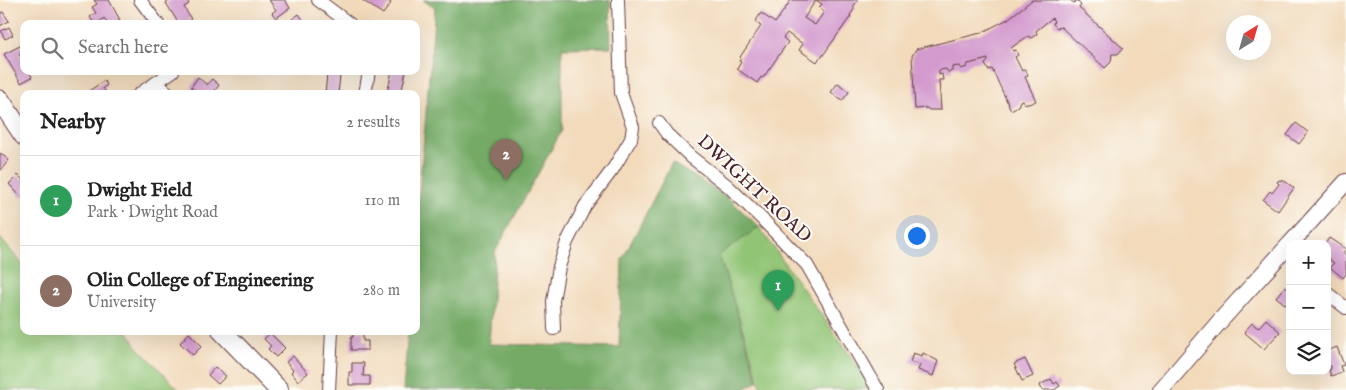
<!DOCTYPE html>
<html lang="en">
<head>
<meta charset="utf-8">
<style>
	:root { --surface:#fff; --page:#f2f2f2; --text:#222; --muted:#767676; --line:#e0e0e0; --accent:#2563eb }
	body { margin:0; font-family:"IM FELL English",serif; background:var(--page); color:var(--text) }
	.controls { position:absolute; right:15px; bottom:15px; display:grid; overflow:hidden; border-radius:10px; box-shadow:0 5px 20px #0002 }
	.controls button { width:45px; height:45px; display:grid; place-items:center; padding:0; border:0; border-bottom:1px solid var(--line); background:var(--surface); color:var(--text); font:25px sans-serif }
	.compass { position:absolute; left:1226px; top:15px; width:45px; height:45px; border-radius:50%; background:var(--surface); box-shadow:0 5px 20px #0002; rotate:37deg }
	.you { position:absolute; left:916px; top:235px; width:18px; height:18px; margin:-12px; border:4px solid #fff; border-radius:50%; background:#1a73e8; box-shadow:0 0 0 8px #1a73e833 }
	.badge { display:grid; place-items:center; width:32px; height:32px; border-radius:50%; background:var(--accent); color:#fff; font-size:16px; font-weight:700 }
	.pin { position:absolute; translate:-50% -41px; filter:drop-shadow(0 1px 2px #0008) }
	.pin::after { content:''; position:absolute; top:26px; width:18px; height:15px; background:inherit; clip-path:polygon(0 0,100% 0,50% 100%) }
	.list { margin:0; padding:0; list-style:none }
	h2 { display:flex; justify-content:space-between; align-items:center; height:65px; margin:0; padding:0 20px; font-size:21px }
	h2 small { font-size:16px; font-weight:400; color:var(--muted) }
	.list li { display:grid; grid-template-columns:32px 1fr auto; gap:15px; align-items:center; box-sizing:border-box; height:90px; padding:0 20px; border-top:1px solid var(--line) }
	.list b { display:block; font-size:19px; white-space:nowrap }
	.list p { margin:0; font-size:16px; white-space:nowrap; color:var(--muted) }
	.list em { font-size:16px; font-style:normal; color:var(--muted) }
	.icon { flex:none; width:28px; height:28px; fill:none; stroke:currentColor; stroke-width:2; stroke-linecap:round; stroke-linejoin:round }
	.map { position:relative; flex:none; width:1346px; height:390px; overflow:hidden }
	.search { position:absolute; background:var(--surface); box-shadow:0 5px 20px #0002; left:20px; top:20px; width:400px; height:55px; display:flex; align-items:center; gap:12px; box-sizing:border-box; padding:0 18px; border-radius:10px; color:var(--muted); font-size:19px }
	.panel { position:absolute; background:var(--surface); box-shadow:0 5px 20px #0002; left:20px; top:90px; width:400px; height:245px; border-radius:10px }
	.map>svg:first-child { display:block }
	.green { fill:#91c475; stroke:#6e7250 }
	.forest { fill:#74aa66; stroke:#5f6448 }
	.building { fill:#d39acd; fill-rule:evenodd }
	.lines { fill:none; stroke-linecap:round; stroke-linejoin:round }
	.street-casing { stroke:#633b41; stroke-width:14 }
	.secondary-casing { stroke:#633b41; stroke-width:18 }
	.primary-casing { stroke:#633b41; stroke-width:21 }
	.street { stroke:#fff; stroke-width:12 }
	.secondary { stroke:#fff; stroke-width:16 }
	.primary { stroke:#fff; stroke-width:19 }
	.labels { text-anchor:middle; dominant-baseline:central; stroke-width:4; stroke-linejoin:round; paint-order:stroke }
	.street-label { font-size:19px; fill:#4a1f2b; stroke:#fdfcf7 }
</style>
</head>
<body>
<div class="map">
<svg width="1346" height="390" viewBox="0 0 1346 390">
	<rect width="100%" height="100%" fill="#fdfcf7"/>
	<filter id="ink" filterUnits="userSpaceOnUse"><feTurbulence type="fractalNoise" baseFrequency=".02" numOctaves="2"/><feDisplacementMap in="SourceGraphic" scale="10" xChannelSelector="R" yChannelSelector="G"/><feConvolveMatrix kernelMatrix="1 2 1 2 8 2 1 2 1" color-interpolation-filters="sRGB"/></filter>
	<filter id="wash" filterUnits="userSpaceOnUse"><feTurbulence type="fractalNoise" baseFrequency=".0096" numOctaves="4" result="noise"/><feDisplacementMap in="SourceGraphic" scale="20" xChannelSelector="R" yChannelSelector="G"/><feGaussianBlur stdDeviation="1.12" result="paint"/><feColorMatrix in="noise" values="0 0 0 0 0 0 0 0 0 0 0 0 0 0 0 0 0 1.4 0 .05"/><feComposite in="paint" operator="in"/></filter>
	<g filter="url(#wash)">
		<rect width="100%" height="100%" fill="#f2dabb"/>
		<path class="green" d="M 759,227 L 859,368 L 873,389 L 762,390 L 719,255 Z
			M 0,238 L 24,266 L 24,331 L 127,331 L 136,345 L 179,390 L 0,390 Z"/>
		<path class="forest" d="M 423,0 L 610,0 L 611,47 L 562,48 L 562,130 L 495,252 L 489,344 L 619,347 L 622,260 L 672,163 L 727,197 L 759,227 L 719,255 L 758,381 L 743,390 L 403,390 L 408,331 L 416,331 L 416,229 L 435,8 Z"/>
		<g id="blocks">
			<path class="building" d="M 94,0 L 109,0 L 120,20 L 115,24 L 108,24 L 104,18 L 97,24 L 95,22 L 94,23 L 90,17 L 96,13 L 92,7 L 97,4 Z
				M 171,0 L 187,0 L 189,4 L 184,7 L 191,19 L 184,24 L 179,24 L 166,3 Z
				M 269,0 L 285,0 L 290,8 L 276,18 L 272,13 L 276,10 Z
				M 362,0 L 387,0 L 391,3 L 383,14 Z
				M 791,0 L 858,0 L 853,7 L 855,8 L 850,15 L 851,16 L 821,58 L 820,57 L 817,62 L 799,50 L 803,44 L 787,33 L 783,38 L 788,42 L 763,78 L 761,77 L 757,83 L 737,69 L 741,62 L 739,61 L 741,58 L 740,57 L 761,26 L 755,22 L 761,13 L 775,23 ZM 816,0 L 822,4 L 819,8 L 824,12 L 815,25 L 804,18 Z
				M 1032,0 L 1070,0 L 1074,3 L 1076,0 L 1081,5 L 1079,8 L 1123,48 L 1118,54 L 1112,54 L 1111,62 L 1105,68 L 1061,27 L 1057,28 L 1053,24 L 1054,21 L 1052,18 L 1036,31 L 1037,34 L 1031,38 L 1028,36 L 1011,48 L 1013,51 L 1016,50 L 1018,55 L 1015,57 L 1022,71 L 1025,69 L 1028,75 L 1025,77 L 1036,101 L 1029,104 L 1024,103 L 1022,100 L 1020,101 L 1018,106 L 1011,110 L 992,69 L 988,70 L 985,64 L 988,61 L 988,59 L 968,64 L 967,67 L 961,69 L 959,66 L 952,67 L 952,71 L 948,72 L 946,69 L 939,70 L 939,75 L 942,74 L 943,80 L 939,80 L 941,110 L 929,110 L 927,108 L 915,109 L 912,56 L 916,49 L 981,33 L 1008,19 Z
				M 0,11 L 1,13 L 3,12 L 9,21 L 0,26 Z
				M 299,14 L 306,24 L 294,24 L 291,20 Z
				M 9,27 L 13,35 L 5,39 L 1,31 Z
				M 22,45 L 24,51 L 19,54 L 24,62 L 24,71 L 29,71 L 32,77 L 21,83 L 4,54 Z
				M 392,71 L 406,71 L 401,94 L 387,93 Z
				M 327,74 L 340,76 L 338,94 L 325,94 Z
				M 198,77 L 207,85 L 212,79 L 219,85 L 212,94 L 199,94 L 191,87 Z
				M 104,81 L 107,85 L 103,88 L 106,92 L 104,94 L 84,94 Z
				M 838,83 L 849,92 L 842,101 L 831,92 Z
				M 1296,123 L 1308,132 L 1299,144 L 1287,135 Z
				M 0,153 L 9,160 L 0,171 Z
				M 18,175 L 24,181 L 24,195 L 21,197 L 9,184 Z
				M 1282,179 L 1294,188 L 1278,211 L 1263,200 L 1270,191 L 1272,193 L 1279,184 L 1277,182 L 1279,180 L 1281,181 Z
				M 1329,238 L 1346,249 L 1343,253 L 1346,255 L 1346,274 L 1343,278 L 1330,267 L 1334,263 L 1327,258 L 1327,244 L 1325,244 Z
				M 1285,286 L 1290,290 L 1290,308 L 1276,297 Z
				M 1266,319 L 1280,332 L 1264,349 L 1244,332 L 1252,323 L 1258,328 Z
				M 353,331 L 363,331 L 363,341 L 368,341 L 368,350 L 351,350 L 351,337 L 353,337 Z
				M 189,333 L 202,346 L 193,355 L 180,343 Z
				M 270,333 L 285,348 L 276,357 L 268,349 L 271,346 L 264,339 Z
				M 1337,347 L 1344,365 L 1340,366 L 1342,372 L 1331,376 L 1329,370 L 1331,369 L 1330,365 L 1327,366 L 1329,361 L 1327,351 Z
				M 913,353 L 922,356 L 923,353 L 938,361 L 933,376 L 918,370 L 920,365 L 910,362 Z
				M 293,356 L 308,373 L 298,381 L 291,372 L 293,370 L 286,362 Z
				M 1025,359 L 1033,376 L 1022,381 L 1014,364 Z
				M 352,363 L 364,363 L 363,376 L 370,376 L 370,385 L 349,385 L 349,372 L 352,372 Z
				M 215,367 L 226,376 L 218,384 L 208,375 Z
				M 1051,379 L 1054,384 L 1057,382 L 1060,386 L 1054,390 L 1042,390 L 1040,385 Z"/>
		</g>
	</g>
	<g filter="url(#ink)">
		<use href="#blocks" fill-opacity="0" stroke="#633b41" stroke-width="1"/>
		<g class="lines">
			<g class="street-casing">
				<path id="street" d="M 140,0 L 158,24
					M 318,0 L 350,24
					M 157,83 L 169,94
					M 139,94 L 173,71
					M 365,94 L 369,71
					M 659,123 L 667,134 L 691,157 L 728,186 L 763,220 L 807,265 L 878,390
					M 1327,293 L 1346,308
					M 554,329 L 553,301 L 559,267 L 567,242 L 585,206 L 613,169 L 631,139 L 633,127 L 621,93 L 618,0
					M 329,390 L 332,331"/>
			</g>
			<g class="secondary-casing">
				<path id="secondary" d="M 1290,244 L 1346,182
					M 1161,390 L 1220,321 L 1290,244"/>
			</g>
			<g class="primary-casing">
				<path id="primary" d="M 0,100 L 24,136
					M 222,331 L 279,390"/>
			</g>
			<use href="#street" class="street"/>
			<use href="#secondary" class="secondary"/>
			<use href="#primary" class="primary"/>
		</g>
	</g>
	<g class="labels">
		<g class="street-label">
			<text transform="translate(754 189) rotate(43)">DWIGHT ROAD</text>
		</g>
	</g>
</svg>
<div class="controls">
<button>+</button>
<button>−</button>
<button><svg class="icon" aria-label="layers" viewBox="0 0 24 24"><path d="M12 4l9 5-9 5-9-5zM3 14l9 5 9-5"/></svg></button>
</div>
<svg class="compass" viewBox="-18 -18 36 36"><path d="M0-13l5 13h-10z" fill="#e53935"/><path d="M0 13l5-13h-10z" fill="#767676"/></svg>
<div class="you"></div>
<div class="pin badge" style="left:778px;top:311px;background:#2e9e5b">1</div>
<div class="pin badge" style="left:506px;top:180px;background:#8d6e63">2</div>
<div class="search"><svg class="icon" aria-label="search" viewBox="0 0 24 24"><circle cx="10" cy="10" r="6"/><path d="M15 15l6 6"/></svg>Search here</div>
<section class="panel">
<h2>Nearby<small>2 results</small></h2>
<ul class="list">
<li><span class="badge" style="background:#2e9e5b">1</span><div><b>Dwight Field</b><p>Park · Dwight Road</p></div><em>110 m</em></li>
<li><span class="badge" style="background:#8d6e63">2</span><div><b>Olin College of Engineering</b><p>University</p></div><em>280 m</em></li>
</ul>
</section>
</div>
</body>
</html>
